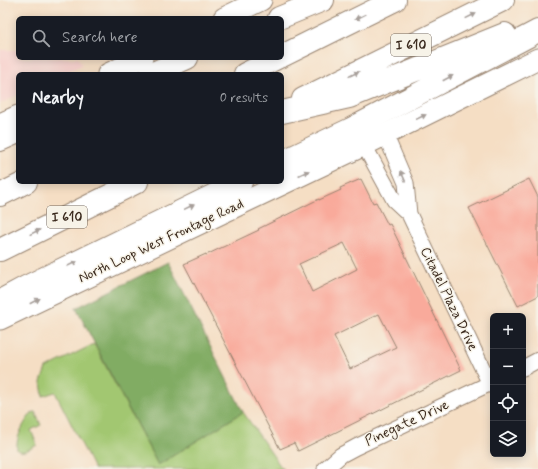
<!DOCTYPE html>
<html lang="en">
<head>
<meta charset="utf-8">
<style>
	:root { --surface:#171b24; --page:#20242c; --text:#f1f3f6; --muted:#9ea1a6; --line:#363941 }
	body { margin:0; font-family:Mynerve,sans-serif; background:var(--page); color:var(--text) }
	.controls { position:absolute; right:12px; bottom:12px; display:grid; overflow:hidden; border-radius:6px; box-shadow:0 2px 10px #0003 }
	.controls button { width:36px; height:36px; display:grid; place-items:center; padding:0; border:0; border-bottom:1px solid var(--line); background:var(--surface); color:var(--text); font:20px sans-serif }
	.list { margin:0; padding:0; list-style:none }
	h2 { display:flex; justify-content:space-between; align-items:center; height:52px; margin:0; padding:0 16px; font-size:17px }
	h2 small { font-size:13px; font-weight:400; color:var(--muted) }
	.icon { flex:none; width:22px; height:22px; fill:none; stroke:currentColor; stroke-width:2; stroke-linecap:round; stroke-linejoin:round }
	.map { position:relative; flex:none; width:538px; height:469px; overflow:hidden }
	.search { position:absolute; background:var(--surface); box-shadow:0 2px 10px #0003; left:16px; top:16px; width:268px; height:44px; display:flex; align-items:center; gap:10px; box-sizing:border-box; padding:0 14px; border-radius:6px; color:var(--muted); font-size:15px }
	.panel { position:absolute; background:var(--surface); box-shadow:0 2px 10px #0003; left:16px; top:72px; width:268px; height:112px; border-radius:6px }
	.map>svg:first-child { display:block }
	.built { fill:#f7d0cc }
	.green { fill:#a2c771; stroke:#6e7848 }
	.forest { fill:#81ac63; stroke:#5e6b40 }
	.building { fill:#f9aa9b; fill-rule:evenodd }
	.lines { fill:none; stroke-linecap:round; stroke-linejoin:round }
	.street-casing { stroke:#988471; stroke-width:17 }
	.secondary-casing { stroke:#988471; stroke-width:23 }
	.highway-casing { stroke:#988471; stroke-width:24 }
	.street { stroke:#fff; stroke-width:15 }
	.secondary { stroke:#fff; stroke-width:21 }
	.highway { stroke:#fff; stroke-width:22 }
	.oneway { fill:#a79f9a }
	.labels { text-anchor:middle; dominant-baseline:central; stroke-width:3; stroke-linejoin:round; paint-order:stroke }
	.shield { fill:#f7f3e8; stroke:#73665b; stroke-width:1 }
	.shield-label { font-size:13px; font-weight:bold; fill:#3b2a1e }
	.street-label { font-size:14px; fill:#3b2a1e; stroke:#f7f3e8 }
</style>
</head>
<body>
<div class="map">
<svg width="538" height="469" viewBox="0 0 538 469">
	<rect width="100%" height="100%" fill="#f7f3e8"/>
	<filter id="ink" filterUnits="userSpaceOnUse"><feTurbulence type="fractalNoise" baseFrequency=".025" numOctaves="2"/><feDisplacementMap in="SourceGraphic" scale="8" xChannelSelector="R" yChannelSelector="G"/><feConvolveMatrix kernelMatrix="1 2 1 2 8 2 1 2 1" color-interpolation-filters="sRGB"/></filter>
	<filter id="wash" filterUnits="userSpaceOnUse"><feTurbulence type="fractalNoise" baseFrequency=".012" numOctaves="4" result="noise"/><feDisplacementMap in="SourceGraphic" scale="16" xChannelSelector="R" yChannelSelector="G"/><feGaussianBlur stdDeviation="0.9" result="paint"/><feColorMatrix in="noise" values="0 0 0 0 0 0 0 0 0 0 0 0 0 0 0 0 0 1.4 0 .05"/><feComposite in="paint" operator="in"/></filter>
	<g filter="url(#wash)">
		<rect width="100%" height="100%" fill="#f5dec4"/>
		<path class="built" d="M 0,50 L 18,50 L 18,58 L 78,58 L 82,65 L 62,74 L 18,74 L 18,95 L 0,104 Z"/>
		<path class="green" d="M 94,344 L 158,465 L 243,412 L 281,467 L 284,469 L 94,469 L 55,392 L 43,396 L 41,382 L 46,368 Z
			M 33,412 L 35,412 L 41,425 L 31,430 L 37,445 C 31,448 24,454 17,450 C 15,438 25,420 33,412 Z"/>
		<path class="forest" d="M 168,262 L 243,412 L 158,465 L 76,308 Z"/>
		<g id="blocks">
			<path class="building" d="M 361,179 L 373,203 L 376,202 L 388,225 L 390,224 L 461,370 L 298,451 L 294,443 L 280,449 L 184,264 L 206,254 L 206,255 L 259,230 L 258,229 L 319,199 L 319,200 L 341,190 L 340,188 ZM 344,243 L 357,269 L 312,292 L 299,264 ZM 379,314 L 396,347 L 350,369 L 334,336 Z
				M 529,179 L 538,197 L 538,296 L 518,306 L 469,208 Z"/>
		</g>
	</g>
	<g filter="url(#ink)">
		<use href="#blocks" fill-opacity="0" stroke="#988471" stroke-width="1"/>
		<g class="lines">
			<g class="street-casing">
				<path id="street" d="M 385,134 L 406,183 L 409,214
					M 364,145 L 394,200 L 409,214 L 490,384
					M 523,368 L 538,360
					M 325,469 L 341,455 L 356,447 L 493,382"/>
			</g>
			<g class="secondary-casing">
				<path id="secondary" d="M 224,18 L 261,0
					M 108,74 L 142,58
					M 0,124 L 18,116
					M 0,319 L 364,145 L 538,59"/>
			</g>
			<g class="highway-casing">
				<path id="highway" d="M 279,18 L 323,0
					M 282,56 L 395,0
					M 151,74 L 187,58
					M 245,74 L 277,58
					M 303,99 L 503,0
					M 282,112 L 349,97 L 505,34
					M 0,140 L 18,132
					M 282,162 L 351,129 L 538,31
					M 0,195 L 26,182
					M 0,250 L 137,182
					M 0,301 L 26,287 L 241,182"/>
			</g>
			<use href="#street" class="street"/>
			<use href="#secondary" class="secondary"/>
			<use href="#highway" class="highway"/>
		</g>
		<defs><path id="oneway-solid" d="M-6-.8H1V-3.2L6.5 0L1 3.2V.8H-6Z"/></defs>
		<g class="oneway">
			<use href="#oneway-solid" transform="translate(471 16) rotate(-26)"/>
			<use href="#oneway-solid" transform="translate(360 17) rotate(154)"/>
			<use href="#oneway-solid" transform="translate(354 74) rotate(-26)"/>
			<use href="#oneway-solid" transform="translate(448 78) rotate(-28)"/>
			<use href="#oneway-solid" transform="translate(421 117) rotate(-26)"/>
			<use href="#oneway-solid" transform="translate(304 173) rotate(-25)"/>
			<use href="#oneway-solid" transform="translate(403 176) rotate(-114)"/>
			<use href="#oneway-solid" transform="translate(189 207) rotate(-26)"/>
			<use href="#oneway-solid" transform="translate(35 232) rotate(-26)"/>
			<use href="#oneway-solid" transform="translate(72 264) rotate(-26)"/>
			<use href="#oneway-solid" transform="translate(35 301) rotate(-27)"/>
		</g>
	</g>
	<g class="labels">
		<g class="shield">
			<rect x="391" y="34" width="40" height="22" rx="3"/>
			<rect x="47" y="206" width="40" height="22" rx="3"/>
		</g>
		<g class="shield-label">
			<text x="411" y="45">I 610</text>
			<text x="67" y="217">I 610</text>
		</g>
		<g class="street-label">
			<text transform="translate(161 241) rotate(-25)">North Loop West Frontage Road</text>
			<text transform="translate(449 299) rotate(64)">Citadel Plaza Drive</text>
			<text transform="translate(407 423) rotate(-25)">Pinegate Drive</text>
		</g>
	</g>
</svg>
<div class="controls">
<button>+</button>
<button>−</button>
<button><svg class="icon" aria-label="locate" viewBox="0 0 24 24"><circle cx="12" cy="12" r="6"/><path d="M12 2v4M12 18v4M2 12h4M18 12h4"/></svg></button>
<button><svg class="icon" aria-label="layers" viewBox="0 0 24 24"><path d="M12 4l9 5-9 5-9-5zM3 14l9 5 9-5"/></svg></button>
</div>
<div class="search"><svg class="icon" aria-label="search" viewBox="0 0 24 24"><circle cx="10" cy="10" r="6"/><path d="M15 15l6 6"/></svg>Search here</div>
<section class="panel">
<h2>Nearby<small>0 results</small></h2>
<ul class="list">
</ul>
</section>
</div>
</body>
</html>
